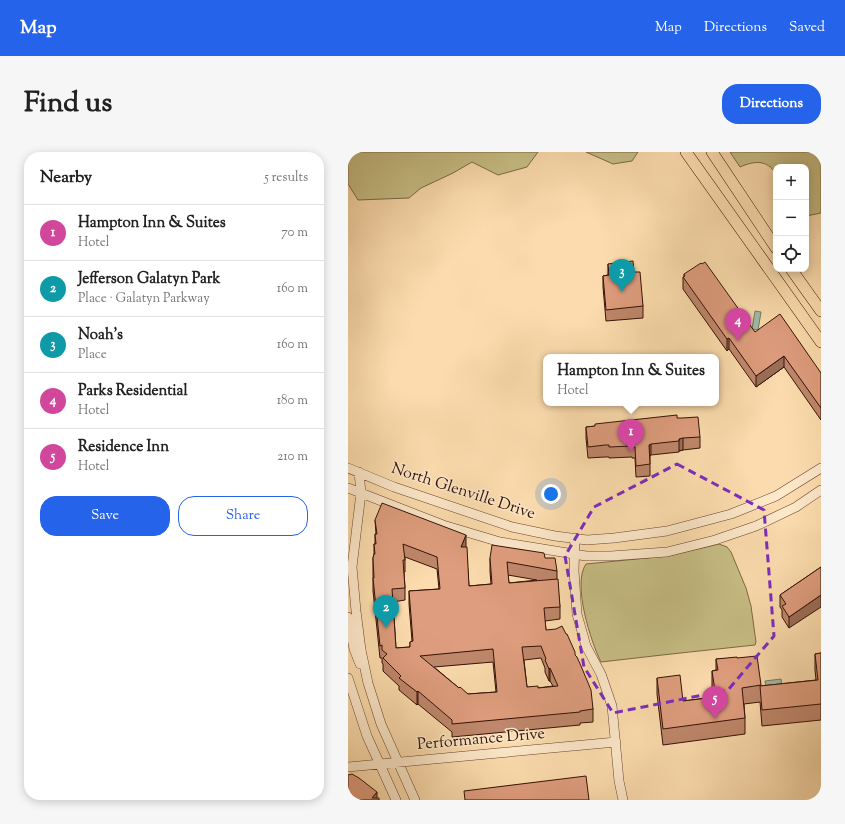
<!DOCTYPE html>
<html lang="en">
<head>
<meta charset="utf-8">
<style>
	:root { --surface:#fff; --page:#f6f6f6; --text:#222; --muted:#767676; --line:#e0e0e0; --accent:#2563eb }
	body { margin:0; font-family:"Sorts Mill Goudy",serif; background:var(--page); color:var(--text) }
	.controls { position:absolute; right:12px; top:12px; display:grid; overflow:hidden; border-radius:8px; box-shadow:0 2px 10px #0003 }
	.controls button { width:36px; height:36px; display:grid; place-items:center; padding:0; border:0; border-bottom:1px solid var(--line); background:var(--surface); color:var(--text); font:20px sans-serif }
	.you { position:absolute; left:203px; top:342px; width:14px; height:14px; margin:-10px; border:3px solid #fff; border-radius:50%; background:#1a73e8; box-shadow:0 0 0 6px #1a73e833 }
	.badge { display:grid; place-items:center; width:26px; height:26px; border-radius:50%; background:var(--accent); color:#fff; font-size:13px; font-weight:700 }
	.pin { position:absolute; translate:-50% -33px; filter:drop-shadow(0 1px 2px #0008) }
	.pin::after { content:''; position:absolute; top:21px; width:14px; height:12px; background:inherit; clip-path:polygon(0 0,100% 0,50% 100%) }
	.popup { position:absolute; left:195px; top:202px; width:176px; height:52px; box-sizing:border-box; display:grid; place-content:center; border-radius:8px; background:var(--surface); filter:drop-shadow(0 1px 3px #0005); font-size:13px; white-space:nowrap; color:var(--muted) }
	.popup b { font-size:15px; color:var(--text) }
	.popup::after { content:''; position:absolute; left:50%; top:100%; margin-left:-8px; border:8px solid transparent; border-top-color:var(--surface) }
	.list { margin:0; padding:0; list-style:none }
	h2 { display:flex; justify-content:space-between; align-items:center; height:52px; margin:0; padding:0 16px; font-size:17px }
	h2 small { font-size:13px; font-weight:400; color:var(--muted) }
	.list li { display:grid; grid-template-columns:26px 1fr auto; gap:12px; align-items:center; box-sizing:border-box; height:56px; padding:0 16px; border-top:1px solid var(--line) }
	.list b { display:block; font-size:15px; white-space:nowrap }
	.list p { margin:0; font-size:13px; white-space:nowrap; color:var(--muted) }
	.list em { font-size:13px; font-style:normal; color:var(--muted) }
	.actions { display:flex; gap:8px; padding:12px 16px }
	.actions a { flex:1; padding:9px 0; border:1px solid var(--accent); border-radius:16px; text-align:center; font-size:14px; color:var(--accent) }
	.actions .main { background:var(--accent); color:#fff }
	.icon { flex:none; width:22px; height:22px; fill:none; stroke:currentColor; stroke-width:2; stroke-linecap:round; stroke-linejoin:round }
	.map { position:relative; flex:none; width:473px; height:648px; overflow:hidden; border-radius:16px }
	header { display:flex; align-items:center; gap:24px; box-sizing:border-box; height:56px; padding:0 20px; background:var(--accent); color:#fff }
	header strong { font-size:19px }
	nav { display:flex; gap:22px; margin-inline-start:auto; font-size:14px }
	.intro { display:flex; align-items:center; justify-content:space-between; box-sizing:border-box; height:96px; padding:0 24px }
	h1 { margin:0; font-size:28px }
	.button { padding:10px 18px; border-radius:16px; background:var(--accent); color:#fff; font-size:14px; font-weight:700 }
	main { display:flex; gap:24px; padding:0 24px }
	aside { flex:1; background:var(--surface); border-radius:16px; box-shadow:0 2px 10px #0003 }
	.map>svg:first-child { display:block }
	.green { fill:#c7be85; stroke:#7e6845 }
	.water { fill:#a0bca7; stroke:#757866 }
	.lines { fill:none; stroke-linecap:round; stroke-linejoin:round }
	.minor-casing { stroke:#66442f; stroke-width:10 }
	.major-casing { stroke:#341205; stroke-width:12 }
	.minor { stroke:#fde8ca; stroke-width:9 }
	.major { stroke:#fcdcae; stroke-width:11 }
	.wall { fill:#bf876c; stroke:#341205; fill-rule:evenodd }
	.shaded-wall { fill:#9b6e58; stroke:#341205 }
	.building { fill:#de9d7e; stroke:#341205; fill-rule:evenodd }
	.marked { fill:none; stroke:#7b2cbf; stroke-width:3; stroke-dasharray:8 5; stroke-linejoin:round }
	.labels { text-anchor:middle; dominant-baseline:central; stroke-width:3; stroke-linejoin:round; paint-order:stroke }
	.street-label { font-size:16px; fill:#341205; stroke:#fde8ca }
</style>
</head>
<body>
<header>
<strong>Map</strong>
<nav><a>Map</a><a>Directions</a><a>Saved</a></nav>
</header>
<div class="intro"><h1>Find us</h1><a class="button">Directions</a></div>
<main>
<aside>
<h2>Nearby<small>5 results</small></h2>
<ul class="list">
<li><span class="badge" style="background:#d1479c">1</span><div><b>Hampton Inn &amp; Suites</b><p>Hotel</p></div><em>70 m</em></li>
<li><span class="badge" style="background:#0f9aa8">2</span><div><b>Jefferson Galatyn Park</b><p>Place · Galatyn Parkway</p></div><em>160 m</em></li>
<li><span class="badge" style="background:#0f9aa8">3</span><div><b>Noah's</b><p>Place</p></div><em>160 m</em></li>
<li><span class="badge" style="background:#d1479c">4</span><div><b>Parks Residential</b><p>Hotel</p></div><em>180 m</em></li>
<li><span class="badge" style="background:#d1479c">5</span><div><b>Residence Inn</b><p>Hotel</p></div><em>210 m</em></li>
</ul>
<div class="actions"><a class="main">Save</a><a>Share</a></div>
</aside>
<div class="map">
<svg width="473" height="648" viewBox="0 0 473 648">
	<rect width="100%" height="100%" fill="#fcdcae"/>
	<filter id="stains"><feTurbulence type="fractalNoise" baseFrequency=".005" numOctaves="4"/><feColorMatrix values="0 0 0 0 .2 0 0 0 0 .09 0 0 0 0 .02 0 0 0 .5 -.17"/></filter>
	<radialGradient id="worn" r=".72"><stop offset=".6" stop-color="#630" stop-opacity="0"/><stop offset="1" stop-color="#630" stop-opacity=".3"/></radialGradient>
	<path class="green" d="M 0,0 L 190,0 L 179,15 L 150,23 L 124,10 L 105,21 L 73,36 L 61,46 L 10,48 L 0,32 Z
		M 238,0 L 290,0 L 284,9 L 265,12 Z
		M 382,0 L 473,0 L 473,61 L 458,64 L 458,15 L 428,15 L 428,22 C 419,7 406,9 392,15 Z
		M 371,392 L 379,395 L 383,400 L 398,436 L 403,454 L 408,490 L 407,493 L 323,502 L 253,510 C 243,490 224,432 238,412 L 320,404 Z"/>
	<path class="water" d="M 407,159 L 413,160 L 410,178 L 404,177 Z
		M 433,527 L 434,533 L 418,535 L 417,529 Z"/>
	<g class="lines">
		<g class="minor-casing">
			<path id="minor" d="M 0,316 L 46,335 L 164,375 L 207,384 L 239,388 L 266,386 L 319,379 L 383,362 L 428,344 L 473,316
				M 11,320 L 13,341 L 4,415 L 8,459 L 13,498 L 20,531 L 33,572 L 67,648
				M 0,336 L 95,373 L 152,390 L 238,404 L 263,404 L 319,400 L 367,388 L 408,374 L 448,355 L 473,338
				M 227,386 L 226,419 L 229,462 L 238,494 L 253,522 L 264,554 L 271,629 L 275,648
				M 0,465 L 6,497 L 12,512
				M 0,526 L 19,584 L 48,648
				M 0,615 L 268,590"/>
		</g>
		<g class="major-casing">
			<path id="major" d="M 338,0 L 473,190
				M 364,0 L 428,96
				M 443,117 L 473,159"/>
		</g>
		<use href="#minor" class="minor"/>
		<use href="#major" class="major"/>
	</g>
	<path class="wall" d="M 260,112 L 286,120 L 295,154 L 295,166 L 258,169 L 255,135 L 255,124 L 260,123 Z
		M 336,122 L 407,180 L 473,221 L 473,268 L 436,215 L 408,235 L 381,197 L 379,199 L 335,137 L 335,125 L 336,125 Z
		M 329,266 L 352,285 L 352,296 L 335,298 L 331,299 L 331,300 L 303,303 L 302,304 L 302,324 L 288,325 L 287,306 L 284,306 L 284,305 L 261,306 L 261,305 L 257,305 L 240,306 L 238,286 L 238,275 Z
		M 27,368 L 118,395 L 121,434 L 143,432 L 142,419 L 142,406 L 197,406 L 209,419 L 209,427 L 212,455 L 212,467 L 197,469 L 198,478 L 227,503 L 245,557 L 245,570 L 232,571 L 232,573 L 104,585 L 104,580 L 70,552 L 69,553 L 51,538 L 51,534 L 35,519 L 35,512 L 34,511 L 34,506 L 32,506 L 25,439 L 25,406 L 26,402 L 26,392 L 27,392 L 27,382 L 28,382 ZM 57,405 L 89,417 L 91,437 L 61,439 L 61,452 L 64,489 L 62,490 L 62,495 L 48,496 L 45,450 L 57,448 L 57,436 L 56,420 L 57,420 ZM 160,423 L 189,428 L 161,431 ZM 193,506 L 197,516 L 197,520 L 201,529 L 202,529 L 205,534 L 190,536 L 179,535 L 176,508 ZM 145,510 L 148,540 L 120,542 L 111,536 L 86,515 Z
		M 473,415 L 441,476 L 434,465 L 434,458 L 432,455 L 432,443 Z
		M 473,501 L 473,568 L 414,574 L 412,550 L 396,552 L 397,566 L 397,582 L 315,593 L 309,542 L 309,526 L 335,549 L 366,545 L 364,535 L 364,519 L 368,518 L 368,507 L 389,506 L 413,534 L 468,528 L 467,518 L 467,502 Z"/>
	<path class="shaded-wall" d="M 381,186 L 381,197 L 379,199 L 379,187 Z
		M 436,204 L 436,215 L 408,235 L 408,224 Z
		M 335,286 L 335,298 L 331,299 L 331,287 Z
		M 303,292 L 303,303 L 301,305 L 301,293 Z
		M 118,383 L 118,396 L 113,395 Z
		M 473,443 L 473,455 L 441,476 L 441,465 Z
		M 202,516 L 202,529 L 201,529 L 201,517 Z
		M 70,539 L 70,552 L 69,553 L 69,540 Z
		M 29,640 L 29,648 L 24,646 Z"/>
	<path class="building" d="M 285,109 L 286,120 L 292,120 L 295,154 L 258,158 L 255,124 L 261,123 L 260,112 Z
		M 357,110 L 407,180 L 432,162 L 473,221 L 473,256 L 436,204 L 408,224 L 381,186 L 379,187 L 335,125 L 337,124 L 336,122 L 353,111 L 354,112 Z
		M 329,263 L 329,266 L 334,266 L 350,265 L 352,285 L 335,286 L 331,287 L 331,289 L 303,292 L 301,293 L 302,312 L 288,314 L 287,295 L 284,295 L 284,294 L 261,295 L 261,293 L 257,293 L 240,295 L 238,275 L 247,274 L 247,272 Z
		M 34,351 L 118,383 L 113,395 L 119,395 L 121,434 L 144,432 L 142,406 L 144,393 L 196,401 L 197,406 L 207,406 L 209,419 L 159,410 L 161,431 L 210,427 L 212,455 L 196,456 L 198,478 L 208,477 L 214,474 L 218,482 L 219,482 L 227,500 L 227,503 L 229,505 L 233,514 L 243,538 L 245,557 L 232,559 L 232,560 L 104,572 L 104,568 L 70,539 L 69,540 L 51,526 L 53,524 L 35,506 L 39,502 L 34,498 L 34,493 L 32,494 L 25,426 L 26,426 L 25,406 L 26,402 L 27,402 L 26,392 L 28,392 L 27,382 L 29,382 L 27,368 ZM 55,392 L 89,405 L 92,437 L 61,439 L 65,489 L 62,490 L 62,495 L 48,496 L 44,437 L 57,436 L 55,408 L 57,408 ZM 193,494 L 198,507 L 197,508 L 201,517 L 202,516 L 210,534 L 190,536 L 190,534 L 179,535 L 174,495 ZM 145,497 L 149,540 L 120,542 L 112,535 L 111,536 L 72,504 Z
		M 473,415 L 473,443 L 441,465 L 434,454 L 438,452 L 432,443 Z
		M 473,501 L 473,552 L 414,558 L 412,534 L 470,528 L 467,502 Z
		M 409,504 L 413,533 L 394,536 L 397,566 L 315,577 L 309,526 L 332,523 L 335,549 L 368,545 L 364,519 L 370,518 L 368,507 L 389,505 L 389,506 Z
		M 4,622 L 11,626 L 29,640 L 24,646 L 31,646 L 31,648 L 0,648 L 0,623 Z
		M 238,624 L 241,648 L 117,648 L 116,639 Z"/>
	<path class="marked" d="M 329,312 L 416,358 L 426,484 L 380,538 L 265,561 L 236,515 L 217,404 L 246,355 Z"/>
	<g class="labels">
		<g class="street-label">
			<text transform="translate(115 340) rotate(18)">North Glenville Drive</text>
			<text transform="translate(133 588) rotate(-5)">Performance Drive</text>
		</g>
	</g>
	<rect width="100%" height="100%" filter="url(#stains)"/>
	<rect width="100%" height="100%" fill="url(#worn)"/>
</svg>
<div class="controls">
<button>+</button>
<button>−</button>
<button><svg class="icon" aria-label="locate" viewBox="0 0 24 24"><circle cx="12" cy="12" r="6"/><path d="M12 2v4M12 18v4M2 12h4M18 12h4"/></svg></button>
</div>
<div class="you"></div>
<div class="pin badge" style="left:283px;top:300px;background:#d1479c">1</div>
<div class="popup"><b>Hampton Inn &amp; Suites</b>Hotel</div>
<div class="pin badge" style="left:38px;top:476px;background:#0f9aa8">2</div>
<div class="pin badge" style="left:274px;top:140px;background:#0f9aa8">3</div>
<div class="pin badge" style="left:390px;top:189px;background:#d1479c">4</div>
<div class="pin badge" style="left:367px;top:567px;background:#d1479c">5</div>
</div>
</main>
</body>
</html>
